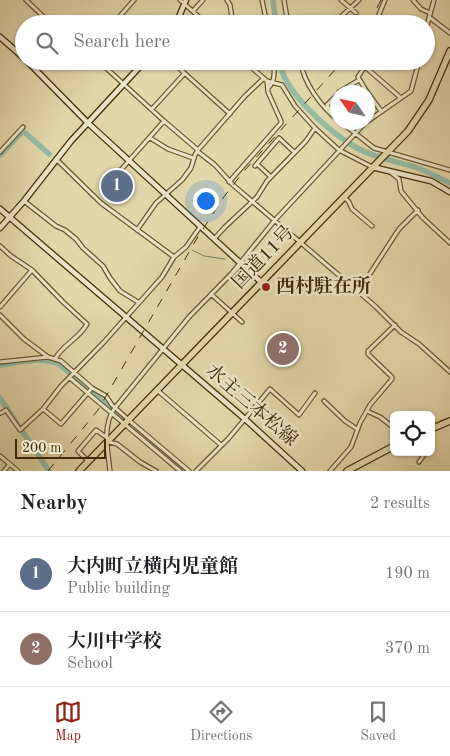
<!DOCTYPE html>
<html lang="en">
<head>
<meta charset="utf-8">
<style>
	:root { --surface:#fff; --page:#f2f2f2; --text:#202124; --muted:#757577; --line:#e0e0e0; --accent:#8f2418 }
	body { margin:0; font-family:"Old Standard TT","Noto Serif JP",serif; background:var(--page); color:var(--text) }
	.controls { position:absolute; right:15px; bottom:15px; display:grid; overflow:hidden; border-radius:8px; box-shadow:0 1px 4px #0004 }
	.controls button { width:45px; height:45px; display:grid; place-items:center; padding:0; border:0; border-bottom:1px solid var(--line); background:var(--surface); color:var(--text); font:25px sans-serif }
	.compass { position:absolute; left:330px; top:85px; width:45px; height:45px; border-radius:50%; background:var(--surface); box-shadow:0 1px 4px #0004; rotate:304deg }
	.scale { position:absolute; left:15px; bottom:12px; width:91px; box-sizing:border-box; padding-left:5px; border:2px solid #422b06; border-top:0; font-size:14px; line-height:18px; white-space:nowrap; color:#422b06; -webkit-text-stroke:4px #ece4c8; paint-order:stroke }
	.you { position:absolute; left:205px; top:200px; width:18px; height:18px; margin:-12px; border:4px solid #fff; border-radius:50%; background:#1a73e8; box-shadow:0 0 0 8px #1a73e833 }
	.badge { display:grid; place-items:center; width:32px; height:32px; border-radius:50%; background:var(--accent); color:#fff; font-size:16px; font-weight:700 }
	.pin { position:absolute; translate:-50% -50%; border:2px solid #fff; box-shadow:0 1px 5px #0006 }
	.list { margin:0; padding:0; list-style:none }
	h2 { display:flex; justify-content:space-between; align-items:center; height:65px; margin:0; padding:0 20px; font-size:21px }
	h2 small { font-size:16px; font-weight:400; color:var(--muted) }
	.list li { display:grid; grid-template-columns:32px 1fr auto; gap:15px; align-items:center; box-sizing:border-box; height:75px; padding:0 20px; border-top:1px solid var(--line) }
	.list b { display:block; font-size:19px; white-space:nowrap }
	.list p { margin:0; font-size:16px; white-space:nowrap; color:var(--muted) }
	.list em { font-size:16px; font-style:normal; color:var(--muted) }
	.icon { flex:none; width:28px; height:28px; fill:none; stroke:currentColor; stroke-width:2; stroke-linecap:round; stroke-linejoin:round }
	.map { position:relative; flex:none; width:450px; height:471px; overflow:hidden }
	.search { position:absolute; background:var(--surface); box-shadow:0 1px 4px #0004; left:15px; right:15px; top:15px; height:55px; display:flex; align-items:center; gap:12px; box-sizing:border-box; padding:0 18px; border-radius:28px; color:var(--muted); font-size:19px }
	.sheet { height:215px; background:var(--surface) }
	nav { display:flex; justify-content:space-around; align-items:center; box-sizing:border-box; height:70px; border-top:1px solid var(--line); background:var(--surface); font-size:14px; color:var(--muted) }
	nav a { display:grid; justify-items:center; gap:2px }
	nav .on { color:var(--accent) }
	.map>svg:first-child { display:block }
	.lines { fill:none; stroke-linecap:round; stroke-linejoin:round }
	.stream { stroke:#748165; stroke-width:1 }
	.river { stroke:#95baa5; stroke-width:5.5 }
	.street-casing { stroke:#6a562f; stroke-width:5.5 }
	.secondary-casing { stroke:#422b06; stroke-width:7 }
	.highway-casing { stroke:#422b06; stroke-width:8 }
	.street { stroke:#ece4c8; stroke-width:3 }
	.secondary { stroke:#ece4c8; stroke-width:4.5 }
	.highway { stroke:#e2d6aa; stroke-width:5.5 }
	.rail { stroke:#422b06; stroke-width:1; stroke-dasharray:9 9; stroke-linecap:butt }
	.poi-dot { fill:#8f2418; stroke:#ece4c8; stroke-width:2 }
	.labels { text-anchor:middle; dominant-baseline:central; stroke-width:5; stroke-linejoin:round; paint-order:stroke }
	.street-label { font-size:19px; fill:#422b06; stroke:#ece4c8 }
	.poi-label { font-size:19px; font-weight:bold; fill:#422b06; stroke:#ece4c8; text-anchor:start }
</style>
</head>
<body>
<div class="map">
<svg width="450" height="471" viewBox="0 0 450 471">
	<rect width="100%" height="100%" fill="#e2d6aa"/>
	<filter id="stains"><feTurbulence type="fractalNoise" baseFrequency=".004" numOctaves="4"/><feColorMatrix values="0 0 0 0 .2 0 0 0 0 .09 0 0 0 0 .02 0 0 0 .5 -.17"/></filter>
	<radialGradient id="worn" r=".72"><stop offset=".6" stop-color="#630" stop-opacity="0"/><stop offset="1" stop-color="#630" stop-opacity=".3"/></radialGradient>
	<g class="lines">
		<path class="stream" d="M 353,61 L 362,67
			M 192,250 L 204,256 L 225,259"/>
		<path class="river" d="M 273,0 L 276,24
			M 279,61 C 284,92 330,133 357,148 C 375,158 395,161 415,167 C 427,171 438,178 450,183
			M 0,155 L 23,131 L 49,154
			M 0,365 C 20,363 41,355 60,365 L 184,471
			M 0,398 L 49,471"/>
		<g class="street-casing">
			<path id="street" d="M 26,0 L 51,24
				M 180,0 L 207,24
				M 227,0 L 230,5 L 233,24
				M 262,0 L 267,24
				M 284,0 L 288,24
				M 341,0 L 356,13
				M 413,0 L 421,9 L 430,13
				M 193,11 L 203,0
				M 429,17 L 450,33
				M 113,24 L 134,0
				M 333,24 L 359,0
				M 375,24 L 385,0
				M 426,29 L 434,0
				M 96,61 L 106,68 L 164,121 L 198,150
				M 171,61 L 230,114
				M 244,61 L 267,81 L 282,85 L 295,106 L 315,128 L 339,150 L 372,167
				M 301,61 C 302,81 322,108 338,120
				M 364,66 L 401,98
				M 268,88 C 275,82 275,71 273,61
				M 339,92 L 359,80
				M 367,92 L 358,77 L 368,61
				M 368,93 L 381,111
				M 152,109 L 184,74
				M 330,111 L 327,105 L 338,94
				M 368,121 L 411,91 L 419,61
				M 341,122 L 374,148 L 450,170
				M 150,138 L 168,149 L 193,158
				M 197,151 L 215,165 L 233,185 L 375,306 L 401,332 L 419,344 L 450,372
				M 0,152 L 23,127
				M 56,159 L 101,203 L 174,257
				M 257,164 L 271,177
				M 255,166 L 279,138 L 294,152
				M 389,171 L 399,179 L 401,191 L 423,218 L 450,243
				M 119,172 L 164,121
				M 229,182 L 281,123 L 281,121 L 268,92 L 267,81
				M 344,197 L 349,202 L 352,209 L 372,226
				M 24,201 L 56,226 L 65,230 L 76,239 L 83,248 L 103,266 L 110,278 L 120,291 L 138,302
				M 137,230 L 156,203 L 182,180 L 191,168 L 195,155 L 198,150 L 245,96 L 263,79
				M 214,239 L 225,227 L 257,197 L 267,181 L 306,141 L 315,128
				M 0,246 L 11,256 L 32,270 L 63,302 L 87,324 C 80,338 62,345 55,359
				M 358,292 L 399,229 L 418,210
				M 211,294 L 242,322
				M 0,307 L 32,270
				M 0,315 L 24,339 L 48,357 L 61,361 L 92,388 L 106,396 L 112,405 L 131,422 L 189,471
				M 0,362 L 48,357
				M 70,378 L 180,471
				M 92,388 L 61,424 L 43,409 L 61,386 L 104,342 L 162,277 L 174,257 L 186,247 L 200,227
				M 157,390 L 221,445
				M 324,401 L 345,421 L 357,429
				M 367,411 L 380,417 L 394,428
				M 1,413 L 6,410 L 20,430 L 43,409
				M 109,442 L 117,444 L 140,462 L 156,471
				M 0,456 L 18,471
				M 88,461 L 78,451 L 96,430 L 106,437
				M 419,462 L 424,455 L 424,452
				M 4,471 L 9,465
				M 110,471 C 108,451 102,427 114,409 L 189,317 L 232,273 L 275,220 L 366,122
				M 196,471 L 228,439 L 270,389 L 299,415 L 315,393
				M 330,471 L 351,447 L 360,423 L 370,405 L 392,379 L 392,377 L 368,354 L 368,351 L 395,325"/>
		</g>
		<g class="secondary-casing">
			<path id="secondary" d="M 176,24 L 186,0
				M 0,37 L 24,58
				M 27,61 L 88,123 L 261,282
				M 372,167 L 431,181 L 450,192
				M 0,209 L 245,419 L 302,471
				M 0,228 L 24,201 L 71,141 L 145,61"/>
		</g>
		<g class="highway-casing">
			<path id="highway" d="M 431,429 L 450,421
				M 79,471 L 408,131 L 429,100 L 450,51
				M 347,471 L 394,446"/>
		</g>
		<use href="#street" class="street"/>
		<use href="#secondary" class="secondary"/>
		<use href="#highway" class="highway"/>
		<path class="rail" d="M 369,24 L 381,0
			M 48,471 L 98,410 L 196,240 L 223,198 L 244,171 L 343,61"/>
	</g>
	<circle class="poi-dot" cx="266" cy="287" r="5"/>
	<g class="labels">
		<g class="street-label">
			<text transform="translate(264 258) rotate(-46)">国道11号</text>
			<text transform="translate(251 406) rotate(41)">水主三本松線</text>
		</g>
		<g class="poi-label">
			<text x="276" y="287">西村駐在所</text>
		</g>
	</g>
	<rect width="100%" height="100%" filter="url(#stains)"/>
	<rect width="100%" height="100%" fill="url(#worn)"/>
</svg>
<div class="controls">
<button><svg class="icon" aria-label="locate" viewBox="0 0 24 24"><circle cx="12" cy="12" r="6"/><path d="M12 2v4M12 18v4M2 12h4M18 12h4"/></svg></button>
</div>
<svg class="compass" viewBox="-18 -18 36 36"><path d="M0-13l5 13h-10z" fill="#e53935"/><path d="M0 13l5-13h-10z" fill="#757577"/></svg>
<div class="scale">200 m</div>
<div class="you"></div>
<div class="pin badge" style="left:117px;top:186px;background:#5c6f8a">1</div>
<div class="pin badge" style="left:283px;top:349px;background:#8d6e63">2</div>
<div class="search"><svg class="icon" aria-label="search" viewBox="0 0 24 24"><circle cx="10" cy="10" r="6"/><path d="M15 15l6 6"/></svg>Search here</div>
</div>
<section class="sheet">
<h2>Nearby<small>2 results</small></h2>
<ul class="list">
<li><span class="badge" style="background:#5c6f8a">1</span><div><b>大内町立横内児童館</b><p>Public building</p></div><em>190 m</em></li>
<li><span class="badge" style="background:#8d6e63">2</span><div><b>大川中学校</b><p>School</p></div><em>370 m</em></li>
</ul>
</section>
<nav>
<a class="on"><svg class="icon" aria-label="map" viewBox="0 0 24 24"><path d="M3 6l6-2 6 2 6-2v14l-6 2-6-2-6 2zM9 4v14M15 6v14"/></svg>Map</a>
<a><svg class="icon" aria-label="directions" viewBox="0 0 24 24"><path d="M12 3l9 9-9 9-9-9zM9 14v-3h6M13 9l2 2-2 2"/></svg>Directions</a>
<a><svg class="icon" aria-label="saved" viewBox="0 0 24 24"><path d="M7 4h10v16l-5-4-5 4z"/></svg>Saved</a>
</nav>
</body>
</html>
